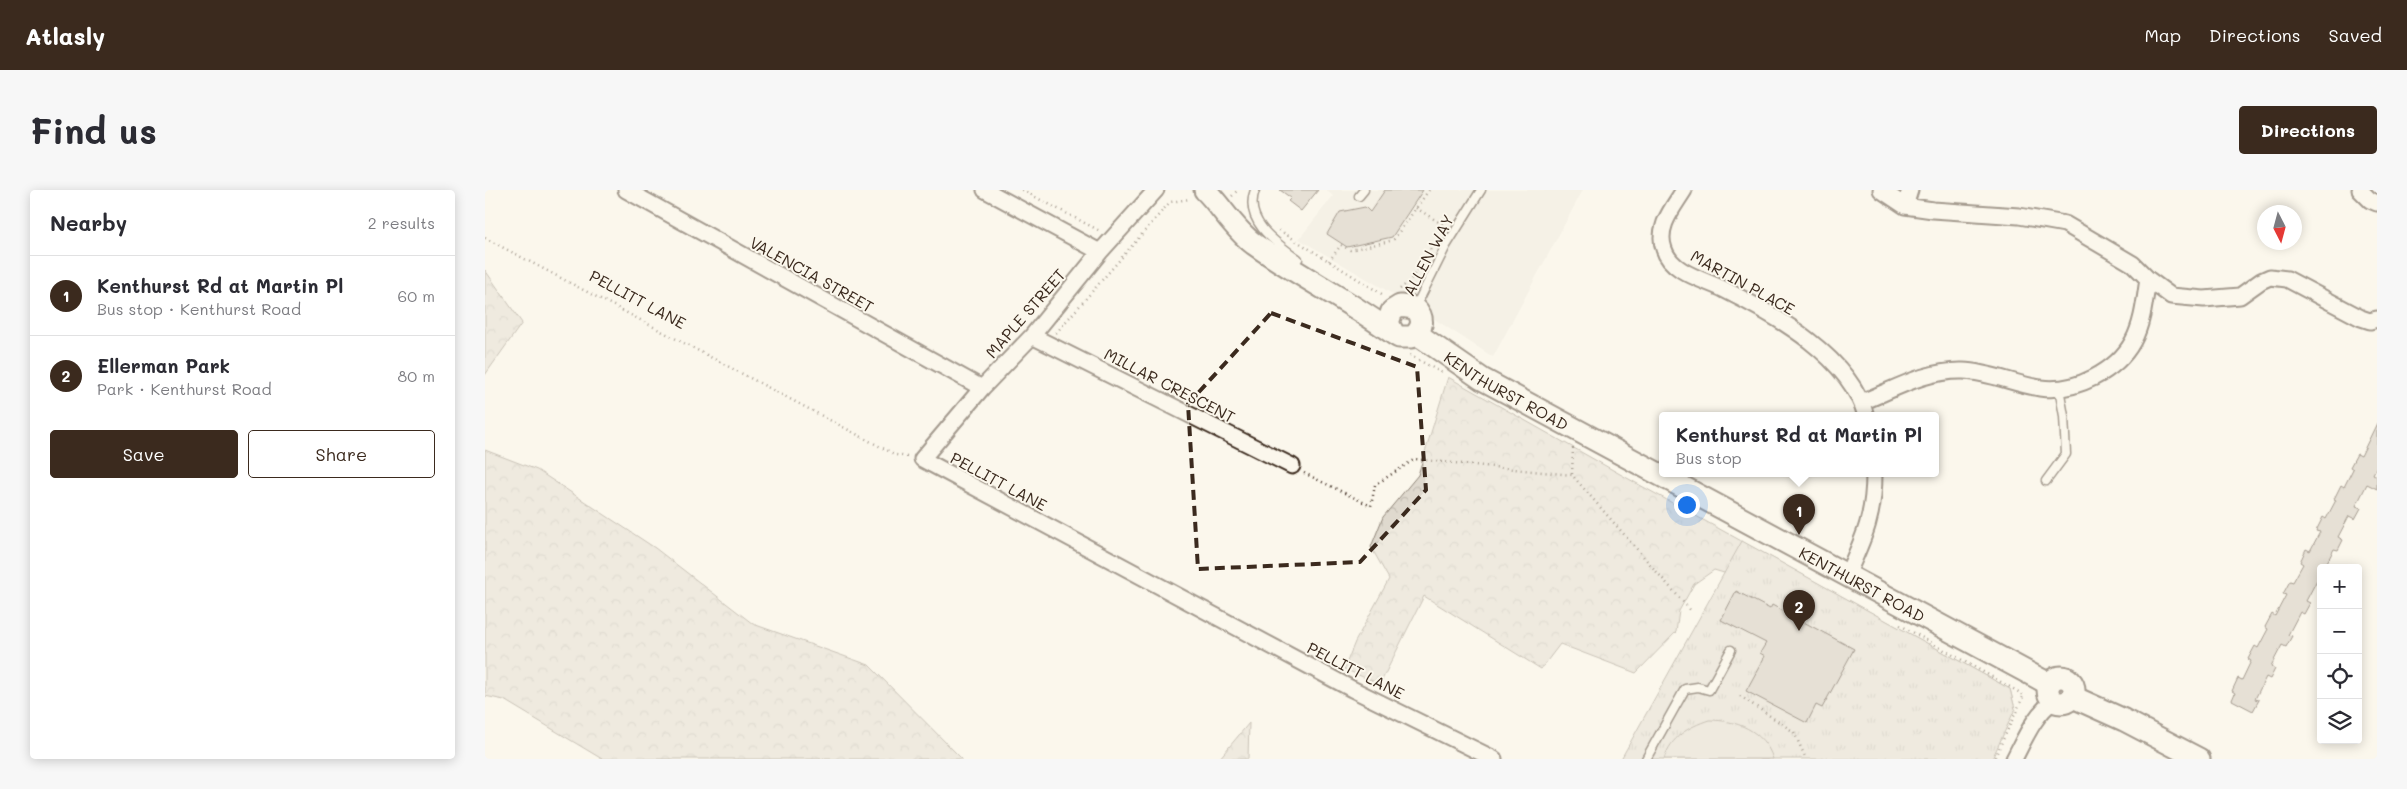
<!DOCTYPE html>
<html lang="en">
<head>
<meta charset="utf-8">
<style>
	:root { --surface:#fff; --page:#f7f7f7; --text:#2b2b33; --muted:#7c7c81; --line:#e1e1e2; --accent:#3b2a1e }
	body { margin:0; font-family:Mali,sans-serif; background:var(--page); color:var(--text) }
	.controls { position:absolute; right:15px; bottom:15px; display:grid; overflow:hidden; border-radius:5px; box-shadow:0 2px 12px #0003 }
	.controls button { width:45px; height:45px; display:grid; place-items:center; padding:0; border:0; border-bottom:1px solid var(--line); background:var(--surface); color:var(--text); font:25px sans-serif }
	.compass { position:absolute; left:1772px; top:15px; width:45px; height:45px; border-radius:50%; background:var(--surface); box-shadow:0 2px 12px #0003; rotate:174deg }
	.you { position:absolute; left:1201px; top:314px; width:18px; height:18px; margin:-12px; border:4px solid #fff; border-radius:50%; background:#1a73e8; box-shadow:0 0 0 8px #1a73e833 }
	.badge { display:grid; place-items:center; width:32px; height:32px; border-radius:50%; background:var(--accent); color:#fff; font-size:16px; font-weight:700 }
	.pin { position:absolute; translate:-50% -41px; filter:drop-shadow(0 1px 2px #0008) }
	.pin::after { content:''; position:absolute; top:26px; width:18px; height:15px; background:inherit; clip-path:polygon(0 0,100% 0,50% 100%) }
	.popup { position:absolute; left:1174px; top:222px; width:280px; height:65px; box-sizing:border-box; display:grid; place-content:center; border-radius:5px; background:var(--surface); filter:drop-shadow(0 1px 4px #0005); font-size:16px; white-space:nowrap; color:var(--muted) }
	.popup b { font-size:19px; color:var(--text) }
	.popup::after { content:''; position:absolute; left:50%; top:100%; margin-left:-10px; border:10px solid transparent; border-top-color:var(--surface) }
	.list { margin:0; padding:0; list-style:none }
	h2 { display:flex; justify-content:space-between; align-items:center; height:65px; margin:0; padding:0 20px; font-size:21px }
	h2 small { font-size:16px; font-weight:400; color:var(--muted) }
	.list li { display:grid; grid-template-columns:32px 1fr auto; gap:15px; align-items:center; box-sizing:border-box; height:80px; padding:0 20px; border-top:1px solid var(--line) }
	.list b { display:block; font-size:19px; white-space:nowrap }
	.list p { margin:0; font-size:16px; white-space:nowrap; color:var(--muted) }
	.list em { font-size:16px; font-style:normal; color:var(--muted) }
	.actions { display:flex; gap:10px; padding:15px 20px }
	.actions a { flex:1; padding:11px 0; border:1px solid var(--accent); border-radius:5px; text-align:center; font-size:18px; color:var(--accent) }
	.actions .main { background:var(--accent); color:#fff }
	.icon { flex:none; width:28px; height:28px; fill:none; stroke:currentColor; stroke-width:2; stroke-linecap:round; stroke-linejoin:round }
	.map { position:relative; flex:none; width:1892px; height:569px; overflow:hidden; border-radius:5px }
	header { display:flex; align-items:center; gap:30px; box-sizing:border-box; height:70px; padding:0 25px; background:var(--accent); color:#fff }
	header strong { font-size:24px }
	nav { display:flex; gap:28px; margin-inline-start:auto; font-size:18px }
	.intro { display:flex; align-items:center; justify-content:space-between; box-sizing:border-box; height:120px; padding:0 30px }
	h1 { margin:0; font-size:35px }
	.button { padding:12px 22px; border-radius:5px; background:var(--accent); color:#fff; font-size:18px; font-weight:700 }
	main { display:flex; gap:30px; padding:0 30px }
	aside { flex:1; background:var(--surface); border-radius:5px; box-shadow:0 2px 12px #0003 }
	.map>svg:first-child { display:block }
	.built { fill:#ede8dd }
	.forest { fill:url(#forest-crowns); stroke:#8d8276 }
	.park { fill:url(#park-tufts); stroke:#8d8276 }
	.pitch { fill:#dfd9ce; stroke:#8d8276 }
	.building { fill:#ccc4b9; stroke:#3b2a1e }
	.lines { fill:none; stroke-linecap:round; stroke-linejoin:round }
	.service-casing { stroke:#3b2a1e; stroke-width:11 }
	.minor-casing { stroke:#3b2a1e; stroke-width:19 }
	.secondary-casing { stroke:#3b2a1e; stroke-width:25 }
	.path { stroke:#3b2a1e; stroke-width:2.5; stroke-dasharray:1 4; stroke-linecap:butt }
	.service { stroke:#fbf7ec; stroke-width:8 }
	.minor { stroke:#fbf7ec; stroke-width:15 }
	.secondary { stroke:#fbf7ec; stroke-width:21 }
	.marked { fill:none; stroke:#3b2a1e; stroke-width:4; stroke-dasharray:10 6; stroke-linejoin:round }
	.labels { text-anchor:middle; dominant-baseline:central; stroke-width:4; stroke-linejoin:round; paint-order:stroke }
	.street-label { font-size:16px; fill:#3b2a1e; stroke:#fbf7ec }
</style>
</head>
<body>
<header>
<strong>Atlasly</strong>
<nav><a>Map</a><a>Directions</a><a>Saved</a></nav>
</header>
<div class="intro"><h1>Find us</h1><a class="button">Directions</a></div>
<main>
<aside>
<h2>Nearby<small>2 results</small></h2>
<ul class="list">
<li><span class="badge">1</span><div><b>Kenthurst Rd at Martin Pl</b><p>Bus stop · Kenthurst Road</p></div><em>60 m</em></li>
<li><span class="badge">2</span><div><b>Ellerman Park</b><p>Park · Kenthurst Road</p></div><em>80 m</em></li>
</ul>
<div class="actions"><a class="main">Save</a><a>Share</a></div>
</aside>
<div class="map">
<svg width="1892" height="569" viewBox="0 0 1892 569">
	<defs>
		<pattern id="forest-crowns" width="20" height="18" patternUnits="userSpaceOnUse" patternTransform="scale(1.25)"><rect width="20" height="18" fill="#dfd9ce"/><path d="M2 6a3 3 0 1 1 6 0M12 15a3 3 0 1 1 6 0" fill="none" stroke="#c0bab0"/></pattern>
		<pattern id="park-tufts" width="24" height="20" patternUnits="userSpaceOnUse" patternTransform="scale(1.25)"><rect width="24" height="20" fill="#dfd9ce"/><path d="M3 7l-1-3M5 7V3M7 7l1-3M15 17l-1-3M17 17v-4M19 17l1-3" fill="none" stroke="#c0bab0"/></pattern>
	</defs>
	<rect width="100%" height="100%" fill="#fbf7ec"/>
	<filter id="ink" filterUnits="userSpaceOnUse"><feTurbulence type="fractalNoise" baseFrequency=".02" numOctaves="2"/><feDisplacementMap in="SourceGraphic" scale="10" xChannelSelector="R" yChannelSelector="G"/><feConvolveMatrix kernelMatrix="1 2 1 2 8 2 1 2 1" color-interpolation-filters="sRGB"/></filter>
	<g filter="url(#ink)">
		<path class="built" d="M 841,0 L 1098,0 L 1008,167 L 940,123 L 814,49 L 848,6 Z"/>
		<path class="forest" d="M 0,80 L 37,133 L 0,185 Z
			M 963,187 L 1142,288 L 1525,499 L 1530,519 L 1239,383 L 1229,380 L 1209,394 L 1194,421 L 1191,442 L 1151,483 L 1075,454 L 1056,479 L 939,406 L 895,494 L 859,479 L 870,452 L 904,389 L 886,357 L 898,327 L 933,285 Z
			M 0,260 L 52,280 L 170,358 L 268,434 L 384,475 L 477,569 L 117,569 L 19,510 L 0,506 Z
			M 764,533 L 763,569 L 734,569 Z"/>
		<path class="park" d="M 1257,351 L 1525,499 L 1530,519 L 1507,569 L 1136,569 Z"/>
		<path class="pitch" d="M 1224,530 C 1251,530 1279,540 1288,569 L 1179,569 C 1186,547 1203,537 1224,530 Z"/>
		<path class="building" d="M 795,0 L 833,0 L 816,21 L 803,11 L 806,8 Z
			M 900,0 L 938,0 L 907,47 L 862,57 L 842,44 L 855,22 L 880,17 L 885,22 Z
			M 1892,233 L 1892,276 L 1888,284 L 1892,286 L 1892,299 L 1882,294 L 1871,316 L 1876,318 L 1870,329 L 1864,326 L 1853,347 L 1858,350 L 1853,360 L 1849,359 L 1839,378 L 1836,378 L 1836,392 L 1832,390 L 1821,411 L 1825,413 L 1819,424 L 1815,422 L 1803,445 L 1807,446 L 1801,457 L 1797,455 L 1786,476 L 1790,479 L 1785,489 L 1781,487 L 1770,509 L 1774,510 L 1768,521 L 1747,510 L 1750,503 L 1747,501 L 1753,488 L 1757,490 L 1766,471 L 1763,469 L 1770,456 L 1773,458 L 1783,439 L 1780,437 L 1787,424 L 1790,426 L 1801,405 L 1798,404 L 1805,391 L 1808,392 L 1818,374 L 1815,372 L 1821,359 L 1825,361 L 1835,342 L 1831,341 L 1838,327 L 1841,329 L 1851,310 L 1849,309 L 1856,295 L 1859,297 L 1868,279 L 1865,277 L 1872,264 L 1876,266 Z
			M 1251,401 L 1285,419 L 1287,415 L 1369,459 L 1337,518 L 1331,515 L 1322,533 L 1261,501 L 1280,466 L 1275,463 L 1281,453 L 1236,430 Z"/>
		<g class="lines">
			<g class="service-casing">
				<path id="service" d="M 770,0 C 758,31 791,53 813,69
					M 874,6 L 879,0
					M 931,116 L 961,56 L 996,0
					M 1561,291 L 1581,264 L 1579,226 L 1574,198
					M 1161,569 L 1200,499 L 1213,497 L 1224,500 L 1246,460"/>
			</g>
			<g class="minor-casing">
				<path id="minor" d="M 141,0 L 497,198
					M 500,0 L 615,62
					M 671,0 L 615,62 L 547,146 L 497,198 L 437,269 L 867,499 L 1009,569
					M 1199,0 C 1188,18 1171,37 1179,59 C 1186,83 1221,90 1240,100 C 1292,126 1365,167 1381,226
					M 1875,0 L 1885,10 L 1892,13
					M 1420,16 L 1425,0
					M 1663,89 L 1686,106 L 1719,109 L 1755,106 L 1776,91 L 1785,87 L 1802,89 L 1876,128 L 1885,131 L 1892,129
					M 547,146 L 807,276
					M 1377,212 C 1410,199 1441,180 1478,181 C 1504,182 1529,194 1555,198 C 1590,203 1632,181 1648,151 C 1658,133 1660,108 1663,89 L 1648,74 L 1580,34 L 1534,26 L 1448,20 L 1420,16 L 1396,0
					M 1362,385 C 1379,347 1389,327 1389,284
					M 1529,569 C 1539,550 1550,523 1569,511"/>
			</g>
			<g class="secondary-casing">
				<g id="secondary">
					<path d="M 720,0 C 737,17 749,39 769,54 C 814,86 864,111 909,144 L 914,147 L 927,147 C 938,140 940,128 930,118 L 915,116 L 907,121 L 903,133 L 909,144"/>
					<path id="s1" d="M 932,144 L 997,189 L 1564,494"/>
					<circle cx="1576" cy="500" r="13"/>
					<path d="M 1588,507 L 1639,530 L 1714,569"/>
				</g>
			</g>
			<path class="path" d="M 537,0 L 615,41
				M 747,6 L 753,0
				M 931,18 L 960,36
				M 794,40 L 900,106
				M 0,48 L 411,265 L 423,267
				M 844,71 L 856,55 L 865,60 L 905,51 L 909,49 L 944,0
				M 915,99 L 925,91 L 952,49
				M 571,143 L 685,12 L 705,9
				M 925,165 L 957,183
				M 1088,258 L 1087,285 L 1206,421
				M 819,283 L 886,316 L 890,295 L 930,269 L 1087,285
				M 1415,435 L 1539,505 L 1509,569
				M 1255,506 L 1309,542 L 1321,569"/>
			<use href="#service" class="service"/>
			<use href="#minor" class="minor"/>
			<use href="#secondary" class="secondary"/>
		</g>
	</g>
	<path d="M0 0H1892V569H0ZM 786,123 L 932,177 L 941,300 L 875,372 L 713,379 L 703,214 Z" fill="#fbf7ec" fill-opacity=".55" fill-rule="evenodd"/>
	<path class="marked" d="M 786,123 L 932,177 L 941,300 L 875,372 L 713,379 L 703,214 Z"/>
	<g class="labels">
		<g class="street-label">
			<text transform="translate(943 65) rotate(-62)">ALLEN WAY</text>
			<text transform="translate(327 84) rotate(29)">VALENCIA STREET</text>
			<text transform="translate(1258 92) rotate(29)">MARTIN PLACE</text>
			<text transform="translate(153 109) rotate(28)">PELLITT LANE</text>
			<text transform="translate(540 123) rotate(-49)">MAPLE STREET</text>
			<text transform="translate(685 195) rotate(27)">MILLAR CRESCENT</text>
			<text stroke="none"><textPath href="#s1" startOffset="106">KENTHURST ROAD</textPath></text>
			<text transform="translate(514 291) rotate(28)">PELLITT LANE</text>
			<text stroke="none"><textPath href="#s1" startOffset="511">KENTHURST ROAD</textPath></text>
			<text transform="translate(871 480) rotate(27)">PELLITT LANE</text>
		</g>
	</g>
</svg>
<div class="controls">
<button>+</button>
<button>−</button>
<button><svg class="icon" aria-label="locate" viewBox="0 0 24 24"><circle cx="12" cy="12" r="6"/><path d="M12 2v4M12 18v4M2 12h4M18 12h4"/></svg></button>
<button><svg class="icon" aria-label="layers" viewBox="0 0 24 24"><path d="M12 4l9 5-9 5-9-5zM3 14l9 5 9-5"/></svg></button>
</div>
<svg class="compass" viewBox="-18 -18 36 36"><path d="M0-13l5 13h-10z" fill="#e53935"/><path d="M0 13l5-13h-10z" fill="#7c7c81"/></svg>
<div class="you"></div>
<div class="pin badge" style="left:1314px;top:345px">1</div>
<div class="popup"><b>Kenthurst Rd at Martin Pl</b>Bus stop</div>
<div class="pin badge" style="left:1314px;top:441px">2</div>
</div>
</main>
</body>
</html>
